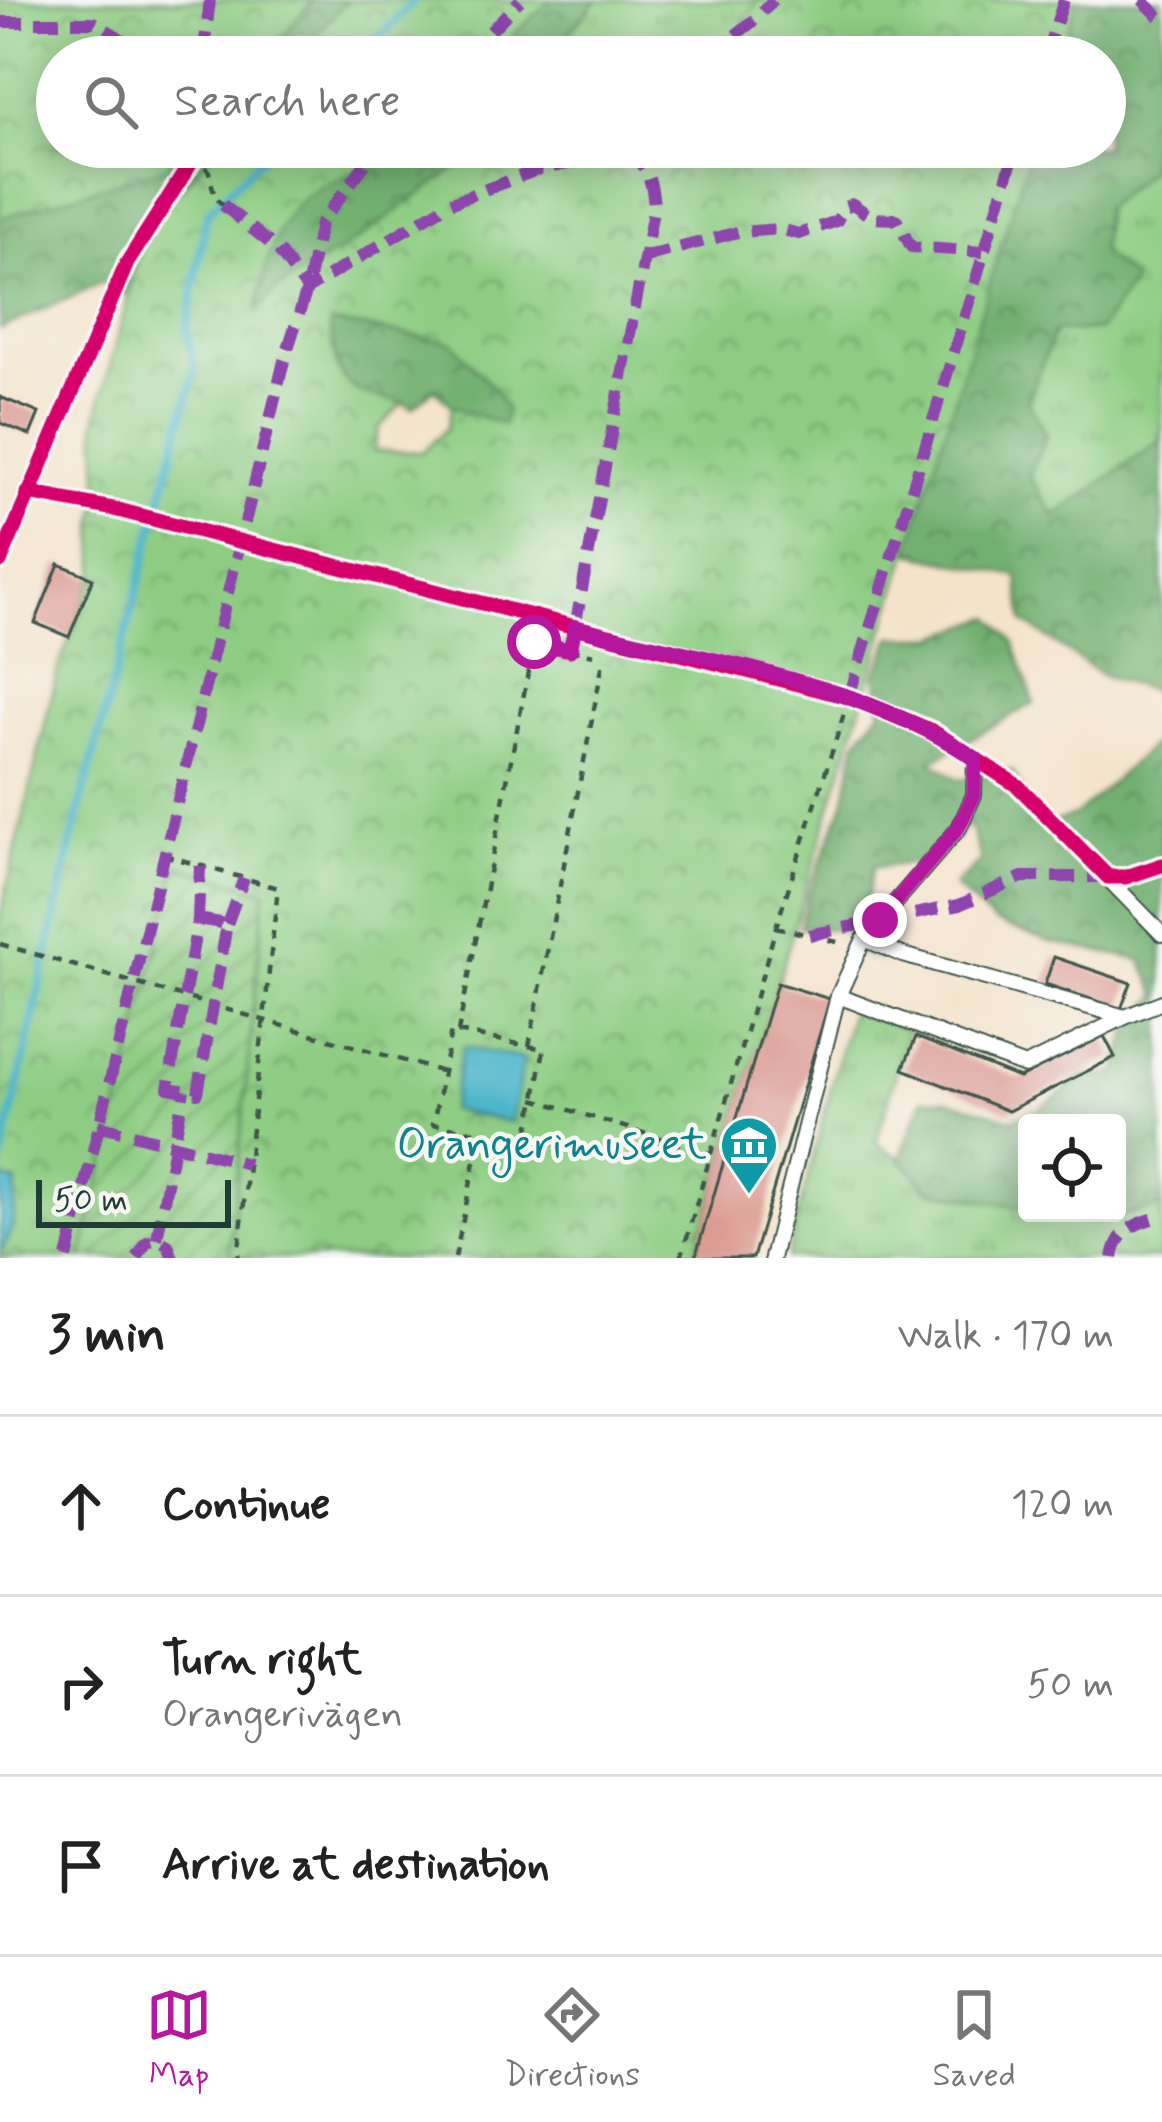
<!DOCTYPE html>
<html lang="en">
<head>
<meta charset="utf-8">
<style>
	:root { --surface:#fff; --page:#f6f6f6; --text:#222; --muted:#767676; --line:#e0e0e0; --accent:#b5179e }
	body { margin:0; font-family:Mynerve,sans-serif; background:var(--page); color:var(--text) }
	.controls { position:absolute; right:36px; bottom:36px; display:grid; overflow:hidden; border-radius:12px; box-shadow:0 6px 30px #0003 }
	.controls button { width:108px; height:108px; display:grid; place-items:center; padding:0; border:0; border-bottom:3px solid var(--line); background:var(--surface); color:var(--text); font:60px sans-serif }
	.scale { position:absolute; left:36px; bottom:30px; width:195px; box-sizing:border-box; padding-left:12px; border:6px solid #1f3d34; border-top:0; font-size:33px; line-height:42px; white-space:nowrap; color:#1f3d34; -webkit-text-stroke:9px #f6f6f2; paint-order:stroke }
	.stop { position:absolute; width:36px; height:36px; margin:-27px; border:9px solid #b5179e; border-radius:50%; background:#fff }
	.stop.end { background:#b5179e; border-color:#fff; box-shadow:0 3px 12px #0008 }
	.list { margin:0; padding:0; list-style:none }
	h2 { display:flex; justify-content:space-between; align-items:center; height:156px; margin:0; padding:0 48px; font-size:51px }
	h2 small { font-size:39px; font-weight:400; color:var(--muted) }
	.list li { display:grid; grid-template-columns:78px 1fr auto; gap:36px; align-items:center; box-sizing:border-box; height:180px; padding:0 48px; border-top:3px solid var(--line) }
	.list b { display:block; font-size:45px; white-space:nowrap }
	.list p { margin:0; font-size:39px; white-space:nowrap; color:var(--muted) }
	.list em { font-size:39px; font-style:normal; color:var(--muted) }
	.icon { flex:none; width:66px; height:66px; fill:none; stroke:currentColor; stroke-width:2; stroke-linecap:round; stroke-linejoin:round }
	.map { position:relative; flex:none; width:1162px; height:1258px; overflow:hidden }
	.search { position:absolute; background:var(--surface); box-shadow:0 6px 30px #0003; left:36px; right:36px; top:36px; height:132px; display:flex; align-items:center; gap:30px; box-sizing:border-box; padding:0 42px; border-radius:66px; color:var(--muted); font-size:45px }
	.sheet { height:696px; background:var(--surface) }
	nav { display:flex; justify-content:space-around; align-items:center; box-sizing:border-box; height:168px; border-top:3px solid var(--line); background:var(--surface); font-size:33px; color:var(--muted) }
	nav a { display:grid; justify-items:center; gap:6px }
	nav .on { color:var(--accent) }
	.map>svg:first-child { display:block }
	.grass { fill:url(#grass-tufts); stroke:#56855c; stroke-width:3 }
	.forest { fill:url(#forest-crowns); stroke:#487652; stroke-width:3 }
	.park { fill:url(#park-crowns); stroke:#56855c; stroke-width:3; fill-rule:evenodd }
	.garden { fill:url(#garden-furrows); stroke:#56855c; stroke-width:3 }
	.water { fill:#4db6cb; stroke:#367a80; stroke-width:3 }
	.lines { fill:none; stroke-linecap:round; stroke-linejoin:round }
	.stream { stroke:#4db6cb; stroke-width:8 }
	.building { fill:#da978e }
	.service-casing { stroke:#3f564b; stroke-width:18 }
	.path { stroke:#3f564b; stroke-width:4.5; stroke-dasharray:9 9; stroke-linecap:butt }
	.service { stroke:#fff; stroke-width:14 }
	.quiet { stroke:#8e44ad; stroke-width:12; stroke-dasharray:24 12; stroke-linecap:butt }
	.cycleway-casing { stroke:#f6f6f2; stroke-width:22 }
	.cycleway { stroke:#d6006c; stroke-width:15 }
	.route { stroke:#b5179e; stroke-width:15 }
	.labels { text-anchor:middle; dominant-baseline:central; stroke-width:9; stroke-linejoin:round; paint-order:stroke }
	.culture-label { font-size:45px; fill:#0d838f; stroke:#f6f6f2; text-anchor:end }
</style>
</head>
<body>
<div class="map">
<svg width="1162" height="1258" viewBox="0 0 1162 1258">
	<defs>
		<pattern id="grass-tufts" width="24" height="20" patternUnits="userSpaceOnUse" patternTransform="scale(3)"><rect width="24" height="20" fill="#8ecd83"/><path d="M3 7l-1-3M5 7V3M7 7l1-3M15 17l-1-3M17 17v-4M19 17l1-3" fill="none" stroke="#73a86c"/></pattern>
		<pattern id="forest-crowns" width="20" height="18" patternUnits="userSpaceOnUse" patternTransform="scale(3)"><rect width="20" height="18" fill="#72b071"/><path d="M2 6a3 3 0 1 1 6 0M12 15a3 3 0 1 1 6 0" fill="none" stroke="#5d905e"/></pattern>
		<pattern id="park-crowns" width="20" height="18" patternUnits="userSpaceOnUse" patternTransform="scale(3)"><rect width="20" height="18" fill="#8ecd83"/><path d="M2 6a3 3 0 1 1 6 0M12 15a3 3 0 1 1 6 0" fill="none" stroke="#73a86c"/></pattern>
		<pattern id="garden-furrows" width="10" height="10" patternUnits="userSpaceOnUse" patternTransform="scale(3)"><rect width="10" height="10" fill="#8ecd83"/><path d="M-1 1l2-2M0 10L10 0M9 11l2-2" fill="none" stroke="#73a86c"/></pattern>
	</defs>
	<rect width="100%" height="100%" fill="#f6f6f2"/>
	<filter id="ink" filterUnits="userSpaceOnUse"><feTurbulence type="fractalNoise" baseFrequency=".00833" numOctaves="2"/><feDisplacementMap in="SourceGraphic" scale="24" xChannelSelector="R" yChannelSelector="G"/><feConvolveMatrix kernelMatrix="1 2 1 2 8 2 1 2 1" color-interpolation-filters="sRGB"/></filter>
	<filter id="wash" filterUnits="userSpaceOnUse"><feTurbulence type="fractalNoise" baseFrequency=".004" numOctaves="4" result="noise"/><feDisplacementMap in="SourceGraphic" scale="48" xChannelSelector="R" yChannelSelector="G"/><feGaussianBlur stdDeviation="2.7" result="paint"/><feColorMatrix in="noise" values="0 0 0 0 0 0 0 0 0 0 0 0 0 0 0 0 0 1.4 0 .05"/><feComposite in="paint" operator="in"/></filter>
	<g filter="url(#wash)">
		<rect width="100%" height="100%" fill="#f4e3cb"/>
		<path class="grass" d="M 597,0 L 758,0 L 723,57 L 575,57 L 569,32 Z
			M 1157,119 L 1162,125 L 1162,440 L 1055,516 L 1029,476 L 1046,436 L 1028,402 L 1054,331 L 1133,281 L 1100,253 L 1104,207 L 1149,170 Z
			M 851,1011 L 908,1030 L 876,1143 L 900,1158 L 929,1190 L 1027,1208 L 1027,1213 L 1057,1213 L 1097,1220 L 1162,1207 L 1162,1258 L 787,1258 Z"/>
		<path class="forest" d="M 0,0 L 597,0 L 569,32 L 575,57 L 57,57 L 57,147 L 1105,147 L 1105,57 L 723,57 L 758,0 L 1162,0 L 1162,125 L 1157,120 L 1149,170 L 1104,208 L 1101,253 L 1134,280 L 1099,330 L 1054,332 L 1028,401 L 1046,436 L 1029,476 L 1055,516 L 1162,440 L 1162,693 L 1105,677 L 1024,622 L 1018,576 L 906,552 L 360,239 L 73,676 L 155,309 L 103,283 L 0,329 Z
			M 329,322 L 452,342 L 496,391 L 506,410 L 503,426 L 452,406 L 434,389 L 413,408 C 397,399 382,401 365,396 C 335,387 334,348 329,322 Z
			M 992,617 L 1014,642 L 1034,703 L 931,761 L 958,779 L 1012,771 L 1042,827 L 1076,815 L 1162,736 L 1162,1207 L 1097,1220 L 1057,1213 L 1117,1213 L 1117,1123 L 1027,1123 L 1027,1208 L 929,1190 L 900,1158 L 923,1099 L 946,1099 L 1011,1119 L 1040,1109 L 1084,1076 L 1116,1074 L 1131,1023 L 1158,996 L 1142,960 L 1050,942 L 994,922 L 954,886 L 981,860 L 969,823 L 936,861 L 873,867 L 867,898 L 851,930 L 800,927 L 808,895 L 844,803 L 857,741 L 881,710 L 876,675 L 892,637 L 935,637 Z"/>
		<path class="park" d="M 0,0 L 313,0 L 265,57 L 57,57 L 57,147 L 184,147 L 166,167 L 0,218 Z
			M 348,0 L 551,0 L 490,57 L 295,57 Z
			M 758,0 L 1077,0 L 1059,57 L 723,57 Z
			M 218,147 L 399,147 C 373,168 344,174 316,190 C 276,211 263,270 257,311 L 276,290 L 360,238 L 485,147 L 1031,147 L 694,1258 L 229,1258 L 265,891 L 178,866 L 82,1258 L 0,1258 L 0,917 L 58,669 L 96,572 L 95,523 L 100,497 L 96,425 L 101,399 L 147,226 ZM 330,322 L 452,342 L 496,391 L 506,410 L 503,425 L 452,406 L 447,428 L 422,452 L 373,451 L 379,428 L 403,402 C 342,393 336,383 330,322 Z"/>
		<path class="garden" d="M 177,866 L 265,891 L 229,1258 L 82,1258 Z"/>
		<path class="water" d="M 463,1047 L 524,1059 L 511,1122 L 450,1110 Z
			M 0,1178 L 17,1182 L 13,1226 L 0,1256 Z"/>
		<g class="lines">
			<path class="stream" d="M 360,57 L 415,0
				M 0,1169 L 76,823 L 195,371 L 187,330 L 207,213 L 272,147"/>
		</g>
		<g id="blocks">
			<path class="building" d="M 0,397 L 39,413 L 30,435 L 0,423 Z
				M 59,564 L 93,578 L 69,637 L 35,623 Z
				M 1054,957 L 1131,983 L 1121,1009 L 1045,984 Z
				M 777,983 L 830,999 L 753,1258 L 695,1258 Z
				M 1104,1036 L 1115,1057 L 1008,1111 L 903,1069 L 916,1037 L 1019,1078 Z"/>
		</g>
	</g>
	<g filter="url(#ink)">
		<use href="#blocks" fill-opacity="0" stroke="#3f564b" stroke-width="3"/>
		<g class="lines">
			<g class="service-casing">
				<path id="service" d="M 0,562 L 28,493 L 114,509 L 849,697 L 932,731 L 1018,786 L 1162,934
					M 864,939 L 903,955 L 1125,1017 L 1162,1002
					M 838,996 L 1025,1066 L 1125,1017
					M 772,1258 L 838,996 L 864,939 L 959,828 L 974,795 L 975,758"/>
			</g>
			<path class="path" d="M 195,152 L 209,172 L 215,198 L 223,205
				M 570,650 L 594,655
				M 164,855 L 278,888 L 238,1258
				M 776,927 L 841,943
				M 0,944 L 443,1072
				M 458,1032 L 544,1049 L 527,1141 L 433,1124 L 451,1031 L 458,1032 L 534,642 L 570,650 L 571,645
				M 529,1046 L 604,657
				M 534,1099 L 711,1154
				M 455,1258 L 481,1133
				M 681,1258 L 776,927 L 844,714"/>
			<use href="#service" class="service"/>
			<path class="quiet" d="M 1142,0 L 1162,19
				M 0,22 L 94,22 L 150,57
				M 203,57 L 210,0
				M 466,57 L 520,0
				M 707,57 L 755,20 L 773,0
				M 1045,57 L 1064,0
				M 223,205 L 277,249 L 307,289 L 450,203 L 537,170 L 628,152 L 632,147
				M 645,257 L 738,232 L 779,229 L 799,234 L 837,221 L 844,207 L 853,204 L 872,218 L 896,219 L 911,247 L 983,252
				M 575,627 L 654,206 C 652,182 648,166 628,152
				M 849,697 L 1016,147
				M 198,919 L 227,924 L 198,1093 L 168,1088 Z
				M 198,919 L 200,866
				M 227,924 L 244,878
				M 809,935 L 959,905 L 1022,877 L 1110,877
				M 98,1125 L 248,1164
				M 157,1239 L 184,1090
				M 67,1258 L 284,361 L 307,289 L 320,224 L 378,147
				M 137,1258 L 147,1242 L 157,1239 L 168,1245 L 173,1258
				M 1113,1258 C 1117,1229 1137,1223 1162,1216"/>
			<g class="cycleway-casing">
				<path id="cycleway" d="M 28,493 L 114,509 L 849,697 L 932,731 L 1018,786 L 1108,877 L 1126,877 L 1162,865
					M 0,562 L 127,263 L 201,147"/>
			</g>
			<use href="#cycleway" class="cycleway"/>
		</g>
	</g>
	<g class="lines" filter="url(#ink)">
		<path class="route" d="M 534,642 L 570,650 L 575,627 C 709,661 858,681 975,758 L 974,795 L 958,828 L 880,920"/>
	</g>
	<defs>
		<g id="museum-pin" transform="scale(3)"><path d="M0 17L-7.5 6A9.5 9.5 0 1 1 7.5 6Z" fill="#0f9aa8" stroke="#f6f6f2"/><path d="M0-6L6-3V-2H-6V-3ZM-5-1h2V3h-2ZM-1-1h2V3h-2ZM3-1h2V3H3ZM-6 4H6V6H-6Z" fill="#fff"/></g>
	</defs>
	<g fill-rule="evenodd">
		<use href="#museum-pin" x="749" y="1145"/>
	</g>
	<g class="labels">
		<g class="culture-label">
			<text x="707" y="1145">Orangerimuseet</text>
		</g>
	</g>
</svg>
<div class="controls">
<button><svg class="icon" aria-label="locate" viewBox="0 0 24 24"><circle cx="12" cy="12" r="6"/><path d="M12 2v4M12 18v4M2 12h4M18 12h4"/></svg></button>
</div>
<div class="scale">50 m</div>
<div class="stop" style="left:534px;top:642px"></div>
<div class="stop end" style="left:880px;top:920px"></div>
<div class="search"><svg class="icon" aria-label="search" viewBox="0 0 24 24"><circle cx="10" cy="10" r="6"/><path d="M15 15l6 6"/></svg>Search here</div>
</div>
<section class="sheet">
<h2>3 min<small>Walk · 170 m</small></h2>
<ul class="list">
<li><svg class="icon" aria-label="ahead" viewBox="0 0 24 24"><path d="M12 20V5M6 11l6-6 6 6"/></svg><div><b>Continue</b></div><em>120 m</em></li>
<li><svg class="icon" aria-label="right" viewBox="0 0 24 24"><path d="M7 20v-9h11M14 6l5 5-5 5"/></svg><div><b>Turn right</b><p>Orangerivägen</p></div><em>50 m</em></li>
<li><svg class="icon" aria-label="arrive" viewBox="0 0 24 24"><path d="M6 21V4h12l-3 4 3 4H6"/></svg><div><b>Arrive at destination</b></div></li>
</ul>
</section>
<nav>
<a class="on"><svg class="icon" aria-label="map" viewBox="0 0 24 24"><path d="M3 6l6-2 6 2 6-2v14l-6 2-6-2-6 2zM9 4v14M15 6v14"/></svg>Map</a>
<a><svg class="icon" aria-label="directions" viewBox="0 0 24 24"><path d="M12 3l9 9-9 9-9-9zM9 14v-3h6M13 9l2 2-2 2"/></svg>Directions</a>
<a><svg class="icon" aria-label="saved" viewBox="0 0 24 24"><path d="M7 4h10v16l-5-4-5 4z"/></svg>Saved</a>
</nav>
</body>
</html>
